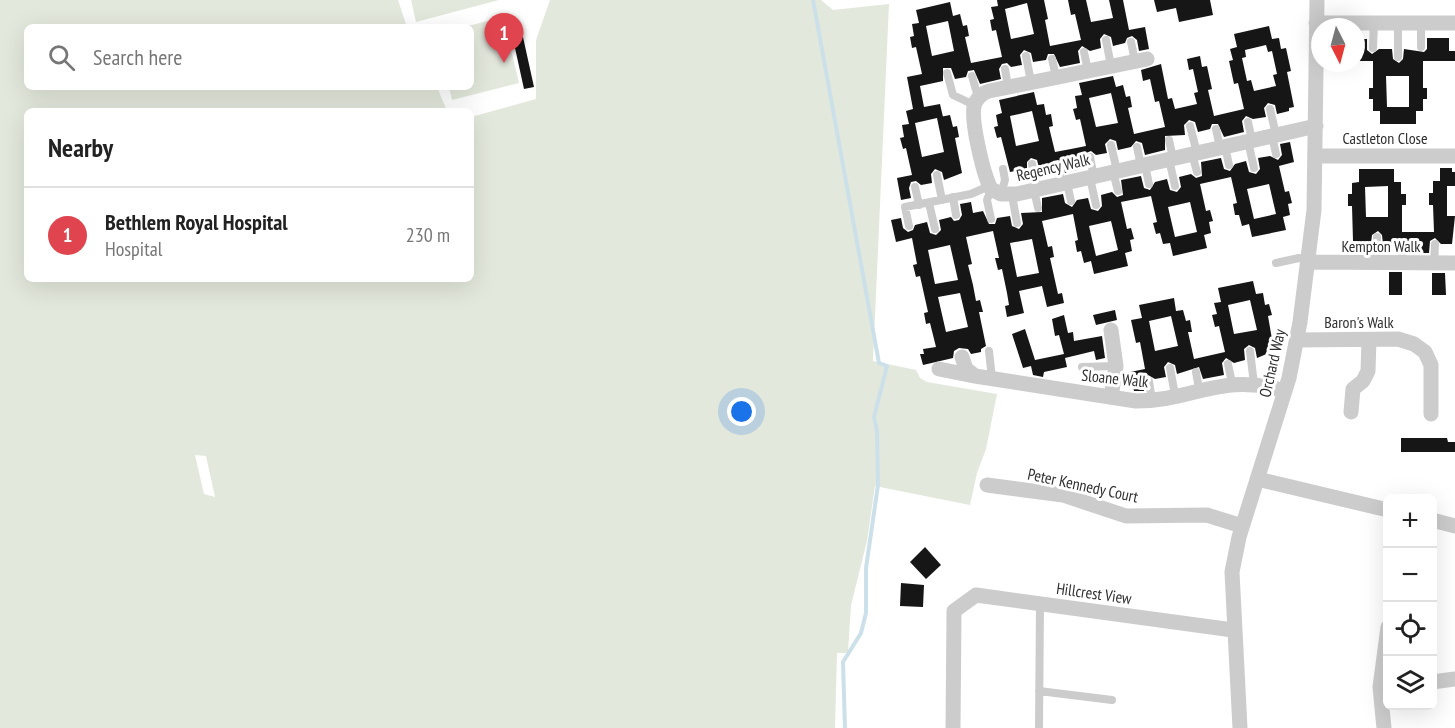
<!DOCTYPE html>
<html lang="en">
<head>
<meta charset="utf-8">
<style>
	:root { --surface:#fff; --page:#f6f6f6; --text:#222; --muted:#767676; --line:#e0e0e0; --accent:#db2777 }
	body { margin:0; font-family:"PT Sans Narrow",sans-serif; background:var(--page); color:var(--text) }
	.controls { position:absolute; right:18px; bottom:18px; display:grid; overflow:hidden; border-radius:9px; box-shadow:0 6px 24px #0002 }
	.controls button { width:54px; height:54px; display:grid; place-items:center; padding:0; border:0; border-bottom:2px solid var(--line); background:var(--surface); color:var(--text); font:30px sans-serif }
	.compass { position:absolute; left:1311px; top:18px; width:54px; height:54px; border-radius:50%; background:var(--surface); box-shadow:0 6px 24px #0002; rotate:174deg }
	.you { position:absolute; left:742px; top:412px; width:21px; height:21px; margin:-15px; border:4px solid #fff; border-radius:50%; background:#1a73e8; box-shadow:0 0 0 9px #1a73e833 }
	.badge { display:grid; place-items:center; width:39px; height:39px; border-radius:50%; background:var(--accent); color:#fff; font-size:20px; font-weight:700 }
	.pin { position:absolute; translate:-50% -50px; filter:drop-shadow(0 2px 3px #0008) }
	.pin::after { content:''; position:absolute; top:32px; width:21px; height:18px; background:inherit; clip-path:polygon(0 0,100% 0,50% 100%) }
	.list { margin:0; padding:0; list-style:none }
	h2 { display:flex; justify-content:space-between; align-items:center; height:78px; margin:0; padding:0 24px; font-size:26px }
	h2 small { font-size:20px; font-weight:400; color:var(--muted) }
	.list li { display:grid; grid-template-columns:39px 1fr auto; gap:18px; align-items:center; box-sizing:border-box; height:96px; padding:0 24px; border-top:2px solid var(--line) }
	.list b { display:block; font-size:22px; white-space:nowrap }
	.list p { margin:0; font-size:20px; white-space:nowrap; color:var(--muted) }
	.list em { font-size:20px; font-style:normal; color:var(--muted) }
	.icon { flex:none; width:33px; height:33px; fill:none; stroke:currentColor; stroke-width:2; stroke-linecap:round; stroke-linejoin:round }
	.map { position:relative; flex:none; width:1455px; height:728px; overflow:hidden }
	.search { position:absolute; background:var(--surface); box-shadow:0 6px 24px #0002; left:24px; top:24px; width:450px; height:66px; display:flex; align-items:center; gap:15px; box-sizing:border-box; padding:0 21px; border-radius:9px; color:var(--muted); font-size:22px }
	.panel { position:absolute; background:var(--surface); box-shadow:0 6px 24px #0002; left:24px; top:108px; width:450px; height:174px; border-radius:9px }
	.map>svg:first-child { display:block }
	.green { fill:#e3e8dc; fill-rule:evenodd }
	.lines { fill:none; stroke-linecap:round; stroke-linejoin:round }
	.stream { stroke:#cce0ea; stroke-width:4 }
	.building { fill:#161616; fill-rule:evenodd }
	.service { stroke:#ccc; stroke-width:8 }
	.minor { stroke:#ccc; stroke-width:15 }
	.labels { text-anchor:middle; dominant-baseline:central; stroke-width:6; stroke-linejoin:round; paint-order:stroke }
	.street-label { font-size:16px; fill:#2f2f2f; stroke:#fff }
</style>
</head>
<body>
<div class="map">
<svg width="1455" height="728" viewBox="0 0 1455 728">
	<rect width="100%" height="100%" fill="#fff"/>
	<path class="green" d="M 0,0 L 398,0 L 407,27 L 27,27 L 27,87 L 437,87 L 447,111 L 27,111 L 27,279 L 471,279 L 471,117 L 536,99 L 536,40 L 550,0 L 821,0 L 833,10 L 889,4 L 873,361 L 916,370 L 920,378 L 927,382 L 997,394 L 986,449 L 977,473 L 970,505 L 875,486 L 867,541 L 851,605 L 848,653 L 837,653 L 835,728 L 0,728 ZM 195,455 L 206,456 L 215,497 L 204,494 Z
		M 411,0 L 499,0 L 416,22 Z
		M 503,17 L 519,83 L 452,100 L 449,87 L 471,87 L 471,27 L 464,27 Z"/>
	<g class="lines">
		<path class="stream" d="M 813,0 L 879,363 L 887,366 L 874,417 L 877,431 L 878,485 L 866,568 L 866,613 L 861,633 L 843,662 L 845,728"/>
	</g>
	<path class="building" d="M 997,0 L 1044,0 L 1048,19 L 1045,20 L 1050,46 L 1081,40 L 1075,14 L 1071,15 L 1068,0 L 1086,0 L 1091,22 L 1113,18 L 1109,0 L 1123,0 L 1129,30 L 1145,27 L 1149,49 L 1139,51 L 1137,40 L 1132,36 L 1127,38 L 1125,43 L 1113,46 L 1111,37 L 1104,34 L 1100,39 L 1101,48 L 1090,51 L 1082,46 L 1078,51 L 1080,63 L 1060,67 L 1054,54 L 1048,54 L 1046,60 L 1033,62 L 1031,53 L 1024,50 L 1020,55 L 1022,65 L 1011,67 L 1007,63 L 1002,64 L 999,69 L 1001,79 L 980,84 L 974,70 L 968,71 L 966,77 L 955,79 L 951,68 L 943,68 L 943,81 L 920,86 L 924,107 L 940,104 L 943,117 L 940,117 L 950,115 L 953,127 L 957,126 L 959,137 L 955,138 L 962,173 L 944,180 L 942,172 L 935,169 L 931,174 L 932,183 L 921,185 L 916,181 L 911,182 L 909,188 L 911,198 L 901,200 L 897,178 L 912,175 L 906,148 L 903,149 L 900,138 L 904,137 L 902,125 L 909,124 L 906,111 L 913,109 L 907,77 L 922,74 L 916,47 L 912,48 L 910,37 L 914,36 L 912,24 L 919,23 L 916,10 L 950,2 L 953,16 L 960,14 L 963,26 L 967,25 L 969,36 L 965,37 L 971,63 L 1002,57 L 996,30 L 992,31 L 990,20 L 994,19 L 991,7 L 998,6 ZM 1027,3 L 1034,34 L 1011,39 L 1005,9 ZM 948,21 L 954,51 L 932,56 L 926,26 ZM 937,118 L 944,152 L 922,157 L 915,123 Z
		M 1154,0 L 1210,0 L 1213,15 L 1179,22 L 1176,8 L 1157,12 Z
		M 1269,26 L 1272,39 L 1279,38 L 1281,49 L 1286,48 L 1291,71 L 1287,72 L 1294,107 L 1289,108 L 1289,111 L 1277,114 L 1275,105 L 1268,103 L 1264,108 L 1266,117 L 1253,119 L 1246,116 L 1242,121 L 1244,132 L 1224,137 L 1218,124 L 1212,124 L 1210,129 L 1198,132 L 1195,122 L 1189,120 L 1184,125 L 1185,135 L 1165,136 L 1165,150 L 1145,155 L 1142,143 L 1136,141 L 1131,147 L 1118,150 L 1116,141 L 1110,139 L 1105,144 L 1107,153 L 1096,155 L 1091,151 L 1086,153 L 1086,168 L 1065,173 L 1063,164 L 1058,160 L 1053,161 L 1051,166 L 1039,168 L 1037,160 L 1031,158 L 1027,162 L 1027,171 L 1015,174 L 1015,171 L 1010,172 L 1001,137 L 997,138 L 994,127 L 998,126 L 996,115 L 1002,113 L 999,100 L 1034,92 L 1037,105 L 1044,104 L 1046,115 L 1051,114 L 1053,126 L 1049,127 L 1055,152 L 1071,149 L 1086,146 L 1080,119 L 1076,120 L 1073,109 L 1077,108 L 1075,96 L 1082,95 L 1079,83 L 1113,76 L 1116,87 L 1123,85 L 1126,97 L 1130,96 L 1132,107 L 1128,108 L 1134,134 L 1165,127 L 1159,101 L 1155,102 L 1150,79 L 1143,81 L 1141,70 L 1161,64 L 1168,99 L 1172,98 L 1175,109 L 1197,104 L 1194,93 L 1198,92 L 1193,69 L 1189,70 L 1187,59 L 1200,56 L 1202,67 L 1207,66 L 1212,89 L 1208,90 L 1214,116 L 1244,109 L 1238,83 L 1234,84 L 1229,61 L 1233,60 L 1230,49 L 1237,47 L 1234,34 ZM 1266,45 L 1268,52 L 1272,51 L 1277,74 L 1273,75 L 1276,86 L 1254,91 L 1251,80 L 1247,81 L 1242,58 L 1246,57 L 1245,50 ZM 1111,93 L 1118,123 L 1096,127 L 1089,98 ZM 1032,111 L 1039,141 L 1016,146 L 1010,116 Z
		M 523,37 L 534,87 L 524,89 L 513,39 Z
		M 1427,38 L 1449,38 L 1449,51 L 1455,51 L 1455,61 L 1423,61 L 1423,88 L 1427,88 L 1427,99 L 1423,99 L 1423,111 L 1416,111 L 1416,124 L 1380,124 L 1380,111 L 1373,111 L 1373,99 L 1369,99 L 1369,88 L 1373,88 L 1373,61 L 1357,61 L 1357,39 L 1367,39 L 1367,50 L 1372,54 L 1379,49 L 1392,49 L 1393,59 L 1399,63 L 1403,59 L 1404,49 L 1424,52 L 1427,49 ZM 1386,76 L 1409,76 L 1409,107 L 1387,107 Z
		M 1290,142 L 1294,162 L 1279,166 L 1285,192 L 1289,191 L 1292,203 L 1288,204 L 1290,215 L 1283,217 L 1286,230 L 1252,237 L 1249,224 L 1242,226 L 1239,215 L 1235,215 L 1233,204 L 1237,203 L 1231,177 L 1200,184 L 1206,211 L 1210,210 L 1213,221 L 1209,222 L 1211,233 L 1204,235 L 1207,248 L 1173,256 L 1170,243 L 1163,244 L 1160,233 L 1156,234 L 1153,223 L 1157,222 L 1151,196 L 1121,202 L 1127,229 L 1131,228 L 1134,239 L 1130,240 L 1132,251 L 1125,253 L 1128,266 L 1094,274 L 1091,261 L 1084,263 L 1081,251 L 1077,252 L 1075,241 L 1078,240 L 1073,214 L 1042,221 L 1048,247 L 1052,246 L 1054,257 L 1050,258 L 1058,294 L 1062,293 L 1064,303 L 1047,307 L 1042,286 L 1019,291 L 1024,313 L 1007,317 L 1005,306 L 1009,305 L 1007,293 L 1002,269 L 998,270 L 995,258 L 999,258 L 993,231 L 966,237 L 972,264 L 968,265 L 973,285 L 976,301 L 980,300 L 983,312 L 979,312 L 986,346 L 981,349 L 981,352 L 971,354 L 968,349 L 959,348 L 954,351 L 953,358 L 923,365 L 920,354 L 924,354 L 923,349 L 936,347 L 930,323 L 926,324 L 924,313 L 928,312 L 920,276 L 916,277 L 913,265 L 917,264 L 912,238 L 896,242 L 891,220 L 901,218 L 903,228 L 908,232 L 913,230 L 915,225 L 927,222 L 930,233 L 936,235 L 941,230 L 939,220 L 951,217 L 954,221 L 959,220 L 962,215 L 960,204 L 971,202 L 973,213 L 983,211 L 989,224 L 995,224 L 997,218 L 1010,216 L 1012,226 L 1019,229 L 1023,224 L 1021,213 L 1042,212 L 1042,198 L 1063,194 L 1065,203 L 1072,207 L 1077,200 L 1088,198 L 1091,209 L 1098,211 L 1102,206 L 1101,195 L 1112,192 L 1117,197 L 1123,195 L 1121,180 L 1141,176 L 1144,188 L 1150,190 L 1155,182 L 1167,179 L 1170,190 L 1177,192 L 1181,187 L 1179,177 L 1191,174 L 1196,178 L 1202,176 L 1201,162 L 1221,158 L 1224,169 L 1230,171 L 1235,164 L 1246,161 L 1249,172 L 1256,174 L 1260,169 L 1258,158 L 1270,156 L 1278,160 L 1282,155 L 1280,144 ZM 1269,184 L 1276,214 L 1254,219 L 1247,189 ZM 1190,202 L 1197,232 L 1175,237 L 1168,207 ZM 1111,221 L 1118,250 L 1096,256 L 1089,226 ZM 1032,239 L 1039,273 L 1017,277 L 1010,243 ZM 950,245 L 958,280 L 935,284 L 928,250 ZM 960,293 L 968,327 L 946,332 L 938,297 Z
		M 1440,168 L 1452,168 L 1452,172 L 1455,172 L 1455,186 L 1447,186 L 1447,216 L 1455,216 L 1452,244 L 1441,244 L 1435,238 L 1430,241 L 1429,253 L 1408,253 L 1405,240 L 1400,240 L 1396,244 L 1383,244 L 1382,235 L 1378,231 L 1372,235 L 1371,244 L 1359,245 L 1359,242 L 1353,241 L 1352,206 L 1348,206 L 1348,194 L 1352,194 L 1352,183 L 1359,182 L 1359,169 L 1394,169 L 1394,182 L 1401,182 L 1401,194 L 1406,194 L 1406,205 L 1402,205 L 1402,232 L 1434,232 L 1433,205 L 1429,205 L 1429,193 L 1433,193 L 1433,181 L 1440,181 ZM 1388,186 L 1388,217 L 1366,217 L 1365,187 Z
		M 1389,272 L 1402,272 L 1402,295 L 1389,295 Z
		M 1432,273 L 1445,273 L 1446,295 L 1432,295 Z
		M 1253,281 L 1256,294 L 1263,293 L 1265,305 L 1269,304 L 1272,315 L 1268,316 L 1274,351 L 1257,358 L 1255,348 L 1249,345 L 1244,349 L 1245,360 L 1234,363 L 1226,358 L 1222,363 L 1224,375 L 1203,379 L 1199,367 L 1177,374 L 1175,365 L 1168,362 L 1164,367 L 1166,377 L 1155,379 L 1148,375 L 1143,379 L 1144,391 L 1134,391 L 1130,372 L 1145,369 L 1140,342 L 1136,343 L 1131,320 L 1142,318 L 1139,305 L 1174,298 L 1176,311 L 1183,310 L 1186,321 L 1190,320 L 1192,332 L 1188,332 L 1194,359 L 1225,352 L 1219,326 L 1215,327 L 1212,315 L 1217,314 L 1214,303 L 1221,302 L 1218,288 ZM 1250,300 L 1257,330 L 1234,334 L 1228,305 ZM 1171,316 L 1178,346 L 1155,351 L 1149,321 Z
		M 1115,310 L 1117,320 L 1096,325 L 1093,315 Z
		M 1064,315 L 1068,333 L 1073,332 L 1074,341 L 1102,336 L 1105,358 L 1096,360 L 1094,351 L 1065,358 L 1067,367 L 1044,372 L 1043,377 L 1033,375 L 1031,366 L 1023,368 L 1012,334 L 1025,329 L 1035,360 L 1064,354 L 1059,335 L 1055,336 L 1052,319 Z
		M 1104,372 L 1104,381 L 1083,383 L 1081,375 Z
		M 1401,438 L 1447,438 L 1448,442 L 1455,442 L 1455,452 L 1401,452 Z
		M 925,547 L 941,565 L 926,579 L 910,562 Z
		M 901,583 L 924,585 L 923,607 L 900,606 Z"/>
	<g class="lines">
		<path class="service" d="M 1421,23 L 1421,47
			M 1106,40 L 1111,66
			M 1131,42 L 1135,61
			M 1373,48 L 1374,23
			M 1084,52 L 1088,71
			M 1026,56 L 1031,82
			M 1398,57 L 1398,23
			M 1052,59 L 1056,77
			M 1005,69 L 1008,87
			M 947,73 L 953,95 L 974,105
			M 972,76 L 978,97
			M 1270,109 L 1276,135
			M 1248,122 L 1252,140
			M 1190,126 L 1197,153
			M 1216,129 L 1220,148
			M 1272,136 L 1276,154
			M 1169,140 L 1173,158
			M 1248,141 L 1254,168
			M 1111,145 L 1117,171
			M 1225,146 L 1229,165
			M 1137,147 L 1141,166
			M 1192,154 L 1197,172
			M 1090,157 L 1094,177
			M 1169,159 L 1175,186
			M 1032,164 L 1038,190
			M 1145,165 L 1149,184
			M 1057,166 L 1062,184
			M 1113,172 L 1118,191
			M 937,175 L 942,200
			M 1090,178 L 1096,205
			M 1067,183 L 1071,201
			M 915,187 L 919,205
			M 1034,190 L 1038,208
			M 1001,194 L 1005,180 L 1003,169
			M 1012,195 L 1017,223
			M 953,197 L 956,215
			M 929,203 L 935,229
			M 991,219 L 987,200 L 991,189
			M 909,226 L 905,207 L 971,194 L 989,186
			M 1402,245 L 1402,264
			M 1276,263 L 1299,258 L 1308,259
			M 1352,264 L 1352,247
			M 1377,264 L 1377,237
			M 1434,264 L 1435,244
			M 989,351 L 992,379
			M 1250,351 L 1254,384
			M 1228,364 L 1232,383
			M 1082,367 L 1116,366
			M 1170,368 L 1175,395
			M 1196,372 L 1199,389
			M 1149,381 L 1152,400
			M 1039,691 L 1112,700
			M 1039,728 L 1040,604"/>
		<path class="minor" d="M 1316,23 L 1455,23
			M 1147,59 L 989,91 C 983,93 978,97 975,103 C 969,117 984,176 991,189 L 1001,194 L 1017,194 L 1316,126
			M 1315,156 L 1455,156
			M 1308,262 L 1455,263
			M 1111,330 L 1116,366 L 1111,397
			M 1297,340 L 1398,339 L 1414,344 L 1425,352 L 1431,365 L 1431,414
			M 962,357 L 966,369 L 975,376 L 1136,401 C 1194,401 1221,372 1285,391
			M 939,369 L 974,376
			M 1351,412 L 1353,389 L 1363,381 L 1368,371 L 1369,340
			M 1257,479 L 1388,510
			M 987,485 L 1063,495 L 1126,516 L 1207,515 L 1242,526
			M 1432,520 L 1455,526
			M 1432,682 L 1455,679
			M 953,728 L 954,611 L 976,595 L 1233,630
			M 1240,728 L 1232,572 L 1239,537 L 1289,378 L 1300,322 L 1314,210 L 1317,0
			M 1384,728 L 1380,687 L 1388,627"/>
	</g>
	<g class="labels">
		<g class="street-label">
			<text x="1385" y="138">Castleton Close</text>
			<text transform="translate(1053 167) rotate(-13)">Regency Walk</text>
			<text x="1381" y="246">Kempton Walk</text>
			<text x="1359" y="322">Baron's Walk</text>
			<text transform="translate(1272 363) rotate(-77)">Orchard Way</text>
			<text transform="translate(1115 378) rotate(6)">Sloane Walk</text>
			<text transform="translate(1083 485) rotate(12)">Peter Kennedy Court</text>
			<text transform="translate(1094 593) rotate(8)">Hillcrest View</text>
		</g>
	</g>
</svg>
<div class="controls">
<button>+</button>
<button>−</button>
<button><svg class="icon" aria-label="locate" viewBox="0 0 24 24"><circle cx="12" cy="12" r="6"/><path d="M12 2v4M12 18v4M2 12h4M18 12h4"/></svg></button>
<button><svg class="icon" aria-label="layers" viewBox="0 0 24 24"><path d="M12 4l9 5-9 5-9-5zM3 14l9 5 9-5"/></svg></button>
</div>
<svg class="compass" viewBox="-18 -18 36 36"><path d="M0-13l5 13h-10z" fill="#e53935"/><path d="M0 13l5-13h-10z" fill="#767676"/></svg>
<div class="you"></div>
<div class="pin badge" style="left:504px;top:63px;background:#e0444e">1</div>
<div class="search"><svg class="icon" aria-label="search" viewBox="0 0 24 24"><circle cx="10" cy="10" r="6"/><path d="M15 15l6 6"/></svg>Search here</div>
<section class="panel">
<h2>Nearby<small></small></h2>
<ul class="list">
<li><span class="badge" style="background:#e0444e">1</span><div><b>Bethlem Royal Hospital</b><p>Hospital</p></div><em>230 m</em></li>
</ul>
</section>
</div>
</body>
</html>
